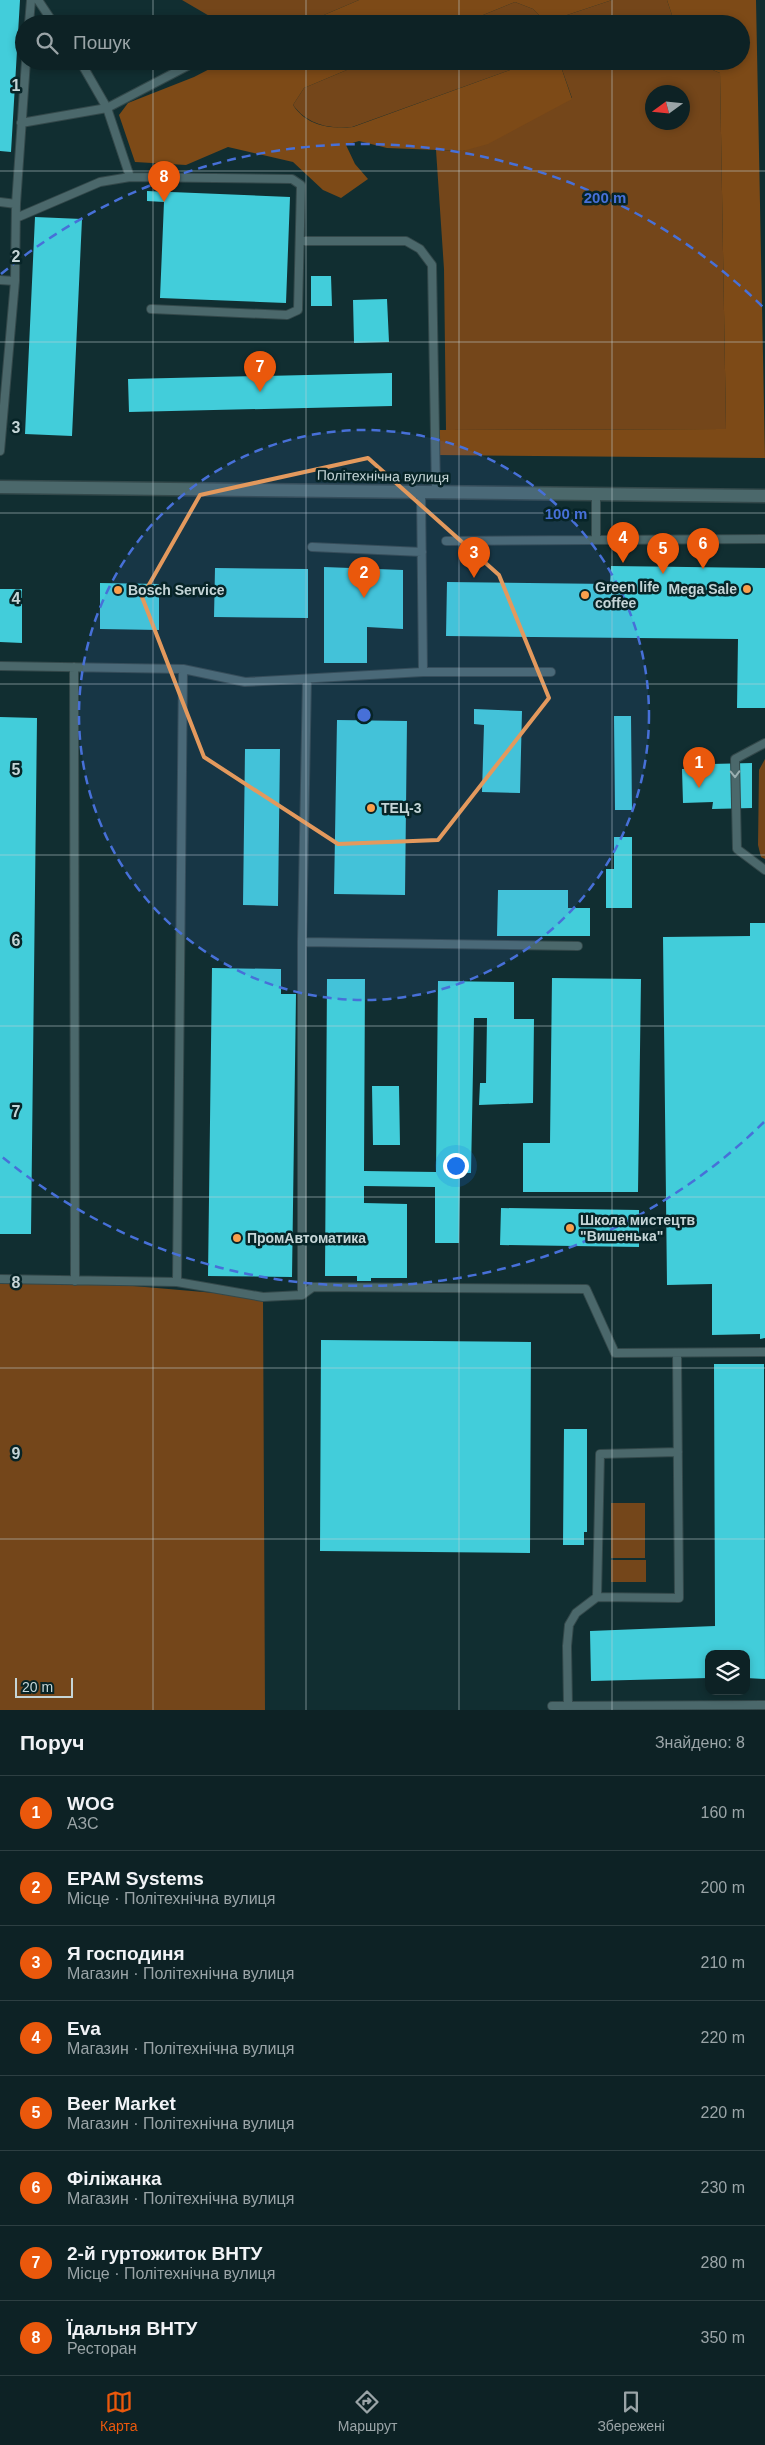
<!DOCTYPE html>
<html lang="uk">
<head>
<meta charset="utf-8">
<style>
	:root { --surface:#0d2225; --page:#162a2d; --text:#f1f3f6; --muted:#9aa4a7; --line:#2d3f42; --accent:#ea580c }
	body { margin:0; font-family:Helvetica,sans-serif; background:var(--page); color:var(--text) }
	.controls { position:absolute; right:15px; bottom:15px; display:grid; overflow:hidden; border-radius:10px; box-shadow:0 2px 8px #0003 }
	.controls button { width:45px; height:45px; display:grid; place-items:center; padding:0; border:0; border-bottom:1px solid var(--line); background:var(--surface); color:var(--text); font:25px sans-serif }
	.compass { position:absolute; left:645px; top:85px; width:45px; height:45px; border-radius:50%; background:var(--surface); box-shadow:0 2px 8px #0003; rotate:255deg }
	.scale { position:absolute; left:15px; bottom:12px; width:58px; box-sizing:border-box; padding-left:5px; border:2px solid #c5d5d7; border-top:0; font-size:14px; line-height:18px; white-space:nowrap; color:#c5d5d7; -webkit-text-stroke:4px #072427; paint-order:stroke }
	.you { position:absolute; left:455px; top:1165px; width:18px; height:18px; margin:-12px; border:4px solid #fff; border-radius:50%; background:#1a73e8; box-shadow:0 0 0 8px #1a73e833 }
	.badge { display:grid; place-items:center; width:32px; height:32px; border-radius:50%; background:var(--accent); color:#fff; font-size:16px; font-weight:700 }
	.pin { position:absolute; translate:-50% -41px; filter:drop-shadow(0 1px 2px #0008) }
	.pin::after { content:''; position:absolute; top:26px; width:18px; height:15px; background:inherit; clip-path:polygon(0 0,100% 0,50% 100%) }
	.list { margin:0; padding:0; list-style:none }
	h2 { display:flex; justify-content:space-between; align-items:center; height:65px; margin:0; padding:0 20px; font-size:21px }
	h2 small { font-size:16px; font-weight:400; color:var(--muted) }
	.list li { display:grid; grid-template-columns:32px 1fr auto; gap:15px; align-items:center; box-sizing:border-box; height:75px; padding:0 20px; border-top:1px solid var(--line) }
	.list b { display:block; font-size:19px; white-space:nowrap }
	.list p { margin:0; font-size:16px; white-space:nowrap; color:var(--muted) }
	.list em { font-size:16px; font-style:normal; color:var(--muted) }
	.icon { flex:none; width:28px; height:28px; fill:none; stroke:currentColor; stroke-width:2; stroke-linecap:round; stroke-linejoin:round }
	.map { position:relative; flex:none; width:765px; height:1710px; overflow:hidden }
	.search { position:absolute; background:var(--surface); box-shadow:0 2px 8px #0003; left:15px; right:15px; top:15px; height:55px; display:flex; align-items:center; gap:12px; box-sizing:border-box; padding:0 18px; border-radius:28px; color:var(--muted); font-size:19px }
	.sheet { height:665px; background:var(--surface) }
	nav { display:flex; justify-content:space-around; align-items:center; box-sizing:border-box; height:70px; border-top:1px solid var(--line); background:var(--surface); font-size:14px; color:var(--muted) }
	nav a { display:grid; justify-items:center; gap:2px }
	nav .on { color:var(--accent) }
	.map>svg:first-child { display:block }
	.green { fill:#74461a; fill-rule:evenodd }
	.forest { fill:#7d4a17 }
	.building { fill:#42cdda }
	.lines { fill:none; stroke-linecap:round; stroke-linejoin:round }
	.service-casing { stroke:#33484a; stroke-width:10 }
	.tertiary-casing { stroke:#33484a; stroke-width:15 }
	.service { stroke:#4b686b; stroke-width:8 }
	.tertiary { stroke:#4b686b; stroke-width:12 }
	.oneway { stroke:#9aafb1 }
	.marked { fill:none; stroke:#f99f4d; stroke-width:4; stroke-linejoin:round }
	.grid { fill:none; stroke:#c5d5d7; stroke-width:1; stroke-opacity:0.55 }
	.ring { fill:none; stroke:#4770d8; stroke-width:2.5; stroke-dasharray:9 6 }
	.poi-dot { fill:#f99f4d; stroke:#072427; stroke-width:2 }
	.labels { text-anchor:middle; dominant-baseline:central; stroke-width:5; stroke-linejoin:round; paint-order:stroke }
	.street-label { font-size:14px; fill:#c5d5d7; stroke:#072427 }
	.poi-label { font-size:14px; font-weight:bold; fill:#c5d5d7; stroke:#072427; text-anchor:start }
	.grid-label { font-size:16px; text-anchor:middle; font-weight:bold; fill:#c5d5d7; stroke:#072427; stroke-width:5; stroke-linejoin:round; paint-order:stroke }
	.centre { fill:#4770d8; stroke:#072427; stroke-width:2.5 }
	.ring-label { font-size:15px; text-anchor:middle; font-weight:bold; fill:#4770d8; stroke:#072427; stroke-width:5; stroke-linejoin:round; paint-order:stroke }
</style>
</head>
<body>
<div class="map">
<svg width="765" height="1710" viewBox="0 0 765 1710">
	<rect width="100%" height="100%" fill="#112e31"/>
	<path class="green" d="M 182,0 L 359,0 L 303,24 L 223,24 Z
		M 612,0 L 667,0 L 675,24 L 461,24 L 515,2 L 533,9 L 546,22 Z
		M 368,61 L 535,61 L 352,127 C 329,129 308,125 293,105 L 304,88 Z
		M 559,61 L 692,61 L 720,73 L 726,429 L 446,430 L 444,269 L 436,150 L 463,151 L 572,98 ZM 652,92 L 682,92 L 682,122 L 652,122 Z
		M 765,759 L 765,859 L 761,857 L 758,845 L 759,770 Z
		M 0,1279 L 75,1281 L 263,1297 L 265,1710 L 0,1710 Z
		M 611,1503 L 645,1503 L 645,1558 L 611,1558 Z
		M 611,1560 L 646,1560 L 646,1582 L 611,1582 Z"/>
	<path class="forest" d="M 359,0 L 612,0 L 546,22 L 533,9 L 515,2 L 461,24 L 303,24 Z
		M 667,0 L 756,0 L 765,458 L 437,455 L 437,430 L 726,429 L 720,73 L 692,61 L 741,61 L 741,24 L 675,24 Z
		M 225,61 L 368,61 L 304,88 L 293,105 C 307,126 329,129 353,127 L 535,61 L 559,61 L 572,99 L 488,144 L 463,151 L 387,148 L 359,141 L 346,145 L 355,164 L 368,179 L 341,198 L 323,190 L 293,162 L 228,147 L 186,165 L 135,162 L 119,115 L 128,103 L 194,77 Z"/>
	<path class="building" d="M 0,0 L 20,0 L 11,152 L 0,151 Z
		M 147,191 L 290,197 L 286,303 L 160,298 L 164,202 L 147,201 Z
		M 35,217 L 82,219 L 72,436 L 25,434 Z
		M 311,276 L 331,276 L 332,306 L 311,306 Z
		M 387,299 L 389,342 L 354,343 L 353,300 Z
		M 392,373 L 392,406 L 129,412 L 128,379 Z
		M 611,566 L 765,568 L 765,708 L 737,708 L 738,639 L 446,636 L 447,582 L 610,584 Z
		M 324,567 L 403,570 L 403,629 L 367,627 L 367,663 L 324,663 Z
		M 215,568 L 308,569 L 308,618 L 214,617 Z
		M 100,583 L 159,584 L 159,630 L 100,629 Z
		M 0,589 L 22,589 L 22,643 L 0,642 Z
		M 474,709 L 522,711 L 520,793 L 482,792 L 484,725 L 474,724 Z
		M 614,716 L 631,716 L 632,810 L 615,810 Z
		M 0,717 L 37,718 L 31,1234 L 0,1234 Z
		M 337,720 L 407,721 L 405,895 L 334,894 Z
		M 245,749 L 280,749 L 278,906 L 243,905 Z
		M 752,763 L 752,808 L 712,809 L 713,802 L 683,803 L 682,769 L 712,768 L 711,764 Z
		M 614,837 L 632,837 L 632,908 L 606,908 L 606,869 L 614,869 Z
		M 498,890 L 568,890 L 568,908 L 590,908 L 590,936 L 497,936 Z
		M 750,923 L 765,923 L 765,1338 L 760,1339 L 760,1334 L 712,1335 L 712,1284 L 667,1285 L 663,937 L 750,936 Z
		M 212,968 L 281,969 L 281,994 L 296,994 L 292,1277 L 208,1276 Z
		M 552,978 L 641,979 L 638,1192 L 523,1192 L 523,1143 L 550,1143 Z
		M 327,979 L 365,979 L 364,1171 L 436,1172 L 438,981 L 514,982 L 514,1019 L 534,1019 L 533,1103 L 479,1105 L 480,1083 L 486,1083 L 487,1018 L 474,1018 L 471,1173 L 460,1173 L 459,1243 L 435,1243 L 435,1187 L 364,1186 L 364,1203 L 407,1204 L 407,1278 L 371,1278 L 371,1281 L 357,1281 L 357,1276 L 325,1276 Z
		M 372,1086 L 399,1086 L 400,1145 L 373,1145 Z
		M 501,1208 L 639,1210 L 639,1247 L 500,1245 Z
		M 321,1340 L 531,1342 L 530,1553 L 320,1551 Z
		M 714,1364 L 764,1364 L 765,1679 L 746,1678 L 746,1654 L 709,1654 L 709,1678 L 591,1681 L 590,1631 L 715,1626 Z
		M 564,1429 L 587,1429 L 587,1532 L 584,1532 L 584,1545 L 563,1545 Z"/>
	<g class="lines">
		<g class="service-casing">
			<path id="service" d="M 38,0 L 54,24
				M 29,24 L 31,0
				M 80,61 L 107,108 L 130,177
				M 21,123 L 107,108 L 197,61
				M 0,202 L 16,204
				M 16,218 L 100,182 L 130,177 L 292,179 L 301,185 L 298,310 L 287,315 L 151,309
				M 300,241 L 406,241 L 420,249 L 432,265 L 436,492
				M 0,280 L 15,281
				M 0,451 L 15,281 L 16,204 L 26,61
				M 421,492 L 423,672
				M 596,494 L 596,539
				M 446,541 L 765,539
				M 312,547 L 422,552
				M 0,666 L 183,669 L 245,682 L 423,672 L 551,672
				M 74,667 L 75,1281
				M 765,743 L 735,759 L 737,849 L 765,870
				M 302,942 L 578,946
				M 0,1279 L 177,1282 L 263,1297 L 302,1295 L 302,942 L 307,679
				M 177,1282 L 183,669
				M 302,1295 L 313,1287 L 586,1289 L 615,1353 L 765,1352
				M 597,1597 L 600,1454 L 678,1452
				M 552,1706 L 765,1705
				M 568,1706 L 567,1646 L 569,1625 L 576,1613 L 597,1597 L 679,1598 L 677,1353"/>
		</g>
		<g class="tertiary-casing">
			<path id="tertiary" d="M 0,487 L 765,496"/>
		</g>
		<use href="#service" class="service"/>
		<use href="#tertiary" class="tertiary"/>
	</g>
	<defs><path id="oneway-chevron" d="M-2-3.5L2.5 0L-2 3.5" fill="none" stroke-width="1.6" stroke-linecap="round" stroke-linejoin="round" transform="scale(1.25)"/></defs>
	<use class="oneway" href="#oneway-chevron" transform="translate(735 774) rotate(89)"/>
	<path class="marked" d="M 368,458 L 499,575 L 549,698 L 438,840 L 338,844 L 204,757 L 142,597 L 200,495 Z"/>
	<path class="grid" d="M 153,0 L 153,24M 306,0 L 306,24M 459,0 L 459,24M 612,0 L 612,24M 153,61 L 153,1710M 306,61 L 306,1710M 459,61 L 459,1710M 612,61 L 612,1710M 0,171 L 765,171M 0,342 L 765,342M 0,513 L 765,513M 0,684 L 765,684M 0,855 L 765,855M 0,1026 L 765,1026M 0,1197 L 765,1197M 0,1368 L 765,1368M 0,1539 L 765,1539"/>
	<circle cx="364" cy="715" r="285" fill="#4770d8" fill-opacity=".12"/>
	<g class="ring">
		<circle cx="364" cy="715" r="285"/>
		<path d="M764 1122A571 571 0 0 1 1 1156M1 274A571 571 0 0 1 764 308"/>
	</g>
	<g class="poi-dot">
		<circle cx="747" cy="589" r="5"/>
		<circle cx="118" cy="590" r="5"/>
		<circle cx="585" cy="595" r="5"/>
		<circle cx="371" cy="808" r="5"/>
		<circle cx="570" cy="1228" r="5"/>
		<circle cx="237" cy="1238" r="5"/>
	</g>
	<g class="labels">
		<g class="street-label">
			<text transform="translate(383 476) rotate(1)">Політехнічна вулиця</text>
		</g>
		<g class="poi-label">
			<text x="595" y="587">Green life<tspan x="595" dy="16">coffee</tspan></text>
			<text x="737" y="589" text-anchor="end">Mega Sale</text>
			<text x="128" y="590">Bosch Service</text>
			<text x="381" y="808">ТЕЦ-3</text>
			<text x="580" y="1220">Школа мистецтв<tspan x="580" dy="16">"Вишенька"</tspan></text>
			<text x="247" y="1238">ПромАвтоматика</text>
		</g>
	</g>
	<g class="grid-label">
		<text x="16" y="91">1</text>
		<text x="16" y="262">2</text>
		<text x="16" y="433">3</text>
		<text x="16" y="604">4</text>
		<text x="16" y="775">5</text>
		<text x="16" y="946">6</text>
		<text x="16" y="1117">7</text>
		<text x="16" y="1288">8</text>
		<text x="16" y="1459">9</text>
	</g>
	<circle cx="364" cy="715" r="8" class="centre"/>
	<g class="ring-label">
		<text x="605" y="203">200 m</text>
		<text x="566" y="519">100 m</text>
	</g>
</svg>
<div class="controls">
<button><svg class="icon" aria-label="layers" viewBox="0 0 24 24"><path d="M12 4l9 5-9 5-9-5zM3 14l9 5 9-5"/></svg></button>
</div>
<svg class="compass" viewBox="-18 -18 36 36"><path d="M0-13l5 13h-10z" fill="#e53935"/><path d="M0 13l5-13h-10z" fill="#9aa4a7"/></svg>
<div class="scale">20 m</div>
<div class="you"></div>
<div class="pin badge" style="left:699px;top:788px">1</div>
<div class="pin badge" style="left:364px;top:598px">2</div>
<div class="pin badge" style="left:474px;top:578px">3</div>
<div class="pin badge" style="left:623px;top:563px">4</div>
<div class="pin badge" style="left:663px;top:574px">5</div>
<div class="pin badge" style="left:703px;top:569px">6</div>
<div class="pin badge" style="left:260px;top:392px">7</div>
<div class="pin badge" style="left:164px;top:202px">8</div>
<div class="search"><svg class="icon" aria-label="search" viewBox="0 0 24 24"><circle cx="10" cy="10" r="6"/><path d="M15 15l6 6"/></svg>Пошук</div>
</div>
<section class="sheet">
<h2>Поруч<small>Знайдено: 8</small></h2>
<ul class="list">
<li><span class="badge">1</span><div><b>WOG</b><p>АЗС</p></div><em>160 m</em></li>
<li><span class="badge">2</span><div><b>EPAM Systems</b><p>Місце · Політехнічна вулиця</p></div><em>200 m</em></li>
<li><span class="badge">3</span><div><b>Я господиня</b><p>Магазин · Політехнічна вулиця</p></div><em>210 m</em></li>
<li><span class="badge">4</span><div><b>Eva</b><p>Магазин · Політехнічна вулиця</p></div><em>220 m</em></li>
<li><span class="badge">5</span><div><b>Beer Market</b><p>Магазин · Політехнічна вулиця</p></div><em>220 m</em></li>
<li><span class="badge">6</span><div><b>Філіжанка</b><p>Магазин · Політехнічна вулиця</p></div><em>230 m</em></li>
<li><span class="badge">7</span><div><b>2-й гуртожиток ВНТУ</b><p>Місце · Політехнічна вулиця</p></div><em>280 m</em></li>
<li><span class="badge">8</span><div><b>Їдальня ВНТУ</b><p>Ресторан</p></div><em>350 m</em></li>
</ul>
</section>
<nav>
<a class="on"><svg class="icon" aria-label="map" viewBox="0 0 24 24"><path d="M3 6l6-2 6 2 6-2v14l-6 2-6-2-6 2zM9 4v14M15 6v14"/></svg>Карта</a>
<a><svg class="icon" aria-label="directions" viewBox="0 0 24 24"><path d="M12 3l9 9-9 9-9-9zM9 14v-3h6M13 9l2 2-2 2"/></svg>Маршрут</a>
<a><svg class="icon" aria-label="saved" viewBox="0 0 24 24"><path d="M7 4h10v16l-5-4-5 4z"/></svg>Збережені</a>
</nav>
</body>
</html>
